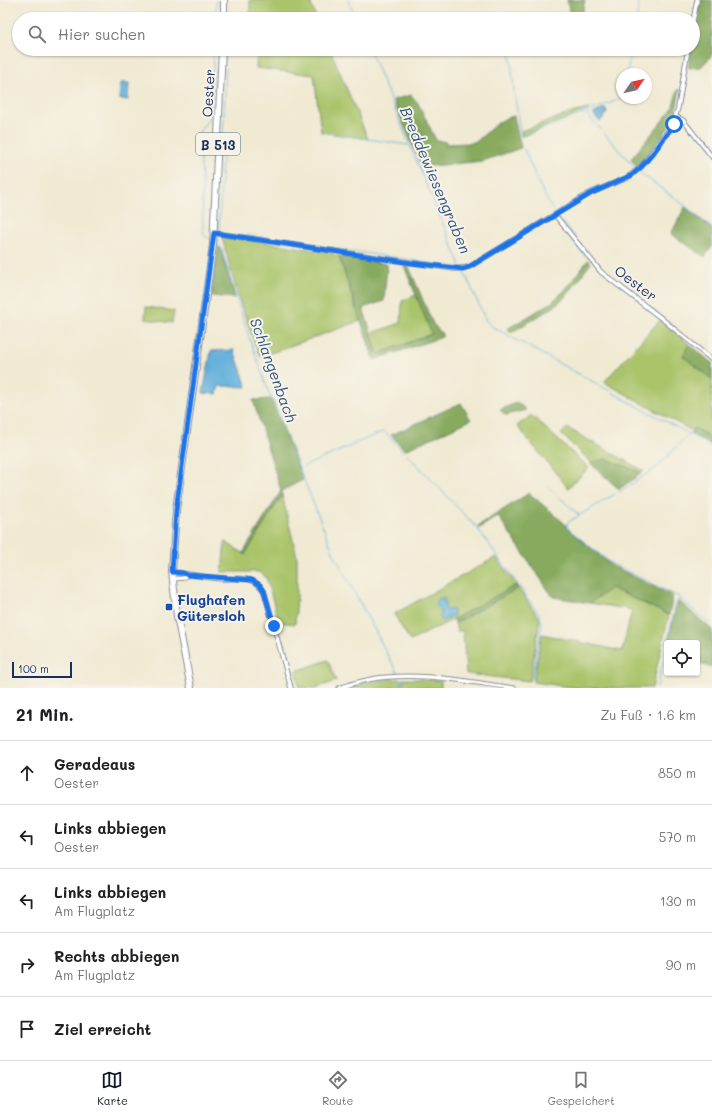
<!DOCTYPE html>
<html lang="de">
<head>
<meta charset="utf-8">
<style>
	:root { --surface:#fff; --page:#f6f6f6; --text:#202124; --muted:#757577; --line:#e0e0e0; --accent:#111827 }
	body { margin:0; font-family:Mali,sans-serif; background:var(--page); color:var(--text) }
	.controls { position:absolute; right:12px; bottom:12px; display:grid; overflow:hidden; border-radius:4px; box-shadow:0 1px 3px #0004 }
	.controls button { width:36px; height:36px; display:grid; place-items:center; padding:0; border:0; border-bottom:1px solid var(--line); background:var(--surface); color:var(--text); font:20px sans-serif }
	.compass { position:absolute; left:616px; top:68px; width:36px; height:36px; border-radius:50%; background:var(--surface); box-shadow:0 1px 3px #0004; rotate:56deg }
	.scale { position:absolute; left:12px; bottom:10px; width:60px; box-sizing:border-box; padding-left:4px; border:2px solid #1b2f5e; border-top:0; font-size:11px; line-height:14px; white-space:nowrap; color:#1b2f5e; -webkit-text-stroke:3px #f7f3e8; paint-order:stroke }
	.stop { position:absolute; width:12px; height:12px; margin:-9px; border:3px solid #1a73e8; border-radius:50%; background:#fff }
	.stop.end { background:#1a73e8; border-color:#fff; box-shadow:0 1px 4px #0008 }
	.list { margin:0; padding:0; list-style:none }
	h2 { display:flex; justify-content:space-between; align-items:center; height:52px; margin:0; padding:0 16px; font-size:17px }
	h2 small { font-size:13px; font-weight:400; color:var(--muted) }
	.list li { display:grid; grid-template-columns:26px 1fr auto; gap:12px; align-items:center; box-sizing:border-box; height:64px; padding:0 16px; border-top:1px solid var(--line) }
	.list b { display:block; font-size:15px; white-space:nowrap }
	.list p { margin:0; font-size:13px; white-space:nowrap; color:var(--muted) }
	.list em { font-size:13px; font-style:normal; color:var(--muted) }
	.icon { flex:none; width:22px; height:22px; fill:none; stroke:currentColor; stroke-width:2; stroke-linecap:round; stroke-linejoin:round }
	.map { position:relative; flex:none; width:712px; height:688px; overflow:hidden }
	.search { position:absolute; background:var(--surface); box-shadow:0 1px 3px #0004; left:12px; right:12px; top:12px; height:44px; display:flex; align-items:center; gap:10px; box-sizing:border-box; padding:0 14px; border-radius:22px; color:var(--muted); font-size:15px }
	.sheet { height:372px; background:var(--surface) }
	nav { display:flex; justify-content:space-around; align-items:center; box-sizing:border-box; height:56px; border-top:1px solid var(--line); background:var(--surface); font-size:11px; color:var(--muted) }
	nav a { display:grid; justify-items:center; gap:2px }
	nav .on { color:var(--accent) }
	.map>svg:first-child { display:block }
	.green { fill:#aac46a; stroke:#627a64 }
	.forest { fill:#87aa5e; stroke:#516c5e }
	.water { fill:#61afdb; stroke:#3e6f9c }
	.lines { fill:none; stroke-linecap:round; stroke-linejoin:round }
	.stream { stroke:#61afdb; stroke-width:1 }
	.minor-casing { stroke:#868c98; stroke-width:5.5 }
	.primary-casing { stroke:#868c98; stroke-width:8 }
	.minor { stroke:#fff; stroke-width:3.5 }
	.primary { stroke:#fff; stroke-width:6 }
	.route { stroke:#1a73e8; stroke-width:5 }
	.transit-dot { fill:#1a4fb4; stroke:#f7f3e8; stroke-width:1.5 }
	.labels { text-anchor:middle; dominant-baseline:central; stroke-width:4; stroke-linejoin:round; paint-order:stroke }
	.shield { fill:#f7f3e8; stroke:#5d6a87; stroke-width:1 }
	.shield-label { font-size:13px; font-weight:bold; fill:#1b2f5e }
	.street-label { font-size:14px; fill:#1b2f5e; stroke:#f7f3e8 }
	.transit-label { font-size:14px; font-weight:bold; fill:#164399; stroke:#f7f3e8; text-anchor:start }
	.water-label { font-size:15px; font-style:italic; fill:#305584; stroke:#f7f3e8 }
</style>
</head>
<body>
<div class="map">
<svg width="712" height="688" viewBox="0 0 712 688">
	<rect width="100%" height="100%" fill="#f7f3e8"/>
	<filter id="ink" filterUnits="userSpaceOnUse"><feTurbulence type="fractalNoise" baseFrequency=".025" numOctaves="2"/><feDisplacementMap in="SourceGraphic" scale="8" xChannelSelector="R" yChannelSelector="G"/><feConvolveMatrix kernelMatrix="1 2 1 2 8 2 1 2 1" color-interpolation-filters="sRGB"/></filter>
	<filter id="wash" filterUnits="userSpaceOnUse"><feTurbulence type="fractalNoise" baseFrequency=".012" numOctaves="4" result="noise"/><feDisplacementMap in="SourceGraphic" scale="16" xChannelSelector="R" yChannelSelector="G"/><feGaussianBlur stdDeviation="0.9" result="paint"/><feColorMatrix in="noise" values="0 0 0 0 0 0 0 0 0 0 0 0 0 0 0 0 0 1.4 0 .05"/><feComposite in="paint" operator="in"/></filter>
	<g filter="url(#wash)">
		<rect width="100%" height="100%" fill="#f0ead3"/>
		<path class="green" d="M 250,0 L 309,0 L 317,19 L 229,19 L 229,16 L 250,16 Z
			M 244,49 L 330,49 L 368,139 L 321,132 L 314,75 L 256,68 L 257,53 L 246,51 Z
			M 589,109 L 522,136 L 521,131 L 574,112 Z
			M 232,237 L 333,253 L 333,255 L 339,256 L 360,321 L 260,357 L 239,299 L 222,238 L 231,240 Z
			M 416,295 L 432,334 L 378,354 L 371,333 L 401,323 L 402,301 Z
			M 146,307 L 174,311 L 172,323 L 145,319 Z
			M 660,320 L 689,344 L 683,356 L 712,379 L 712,438 L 694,428 L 692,431 L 604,382 Z
			M 531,415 L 589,468 L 568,488 L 517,426 Z
			M 567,428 L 644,471 L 642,473 L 606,459 L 592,463 L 561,434 Z
			M 282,495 L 297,557 L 297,597 L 295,624 L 279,622 L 266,577 L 259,572 L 222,572 L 225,542 L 245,554 Z
			M 496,557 L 516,585 L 454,619 L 410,641 L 394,614 Z
			M 518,588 L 540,619 L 530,681 L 466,674 L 463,631 L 457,631 L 455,623 Z
			M 611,588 L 669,615 L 652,688 L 578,688 L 533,682 L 542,634 L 622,651 L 632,610 L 590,603 Z
			M 328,660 L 336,681 L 316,688 L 299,688 L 296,671 Z
			M 389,679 L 400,679 L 403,688 L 347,688 L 359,684 Z
			M 402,679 L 420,679 L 441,681 L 441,688 L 406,688 Z"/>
		<path class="forest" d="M 567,0 L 585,0 L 581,19 L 571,19 Z
			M 700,0 L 712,0 L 712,55 L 701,67 L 688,68 L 691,49 L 693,49 L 693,39 Z
			M 678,89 L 680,90 L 675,117 L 672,123 L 638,168 L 631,159 L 672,109 Z
			M 411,95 L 418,103 L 436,140 L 446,142 L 446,144 L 469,143 L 477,141 L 495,125 L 506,118 L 514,116 L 521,148 L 483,161 L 422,167 L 393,100 Z
			M 685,207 L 712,229 L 712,247 L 705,257 L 671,234 Z
			M 218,247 L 220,248 L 235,298 L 211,296 Z
			M 339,256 L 387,264 L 384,301 L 363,308 L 378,354 L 432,334 L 404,266 L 409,267 L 433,324 L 442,334 L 442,337 L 374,360 Z
			M 588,260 L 591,263 L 568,294 L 554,307 L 512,332 L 507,329 L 551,303 L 565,290 Z
			M 689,344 L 712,363 L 712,379 L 683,356 Z
			M 272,399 L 303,480 L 281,491 L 282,495 L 245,555 L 243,553 L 281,491 L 253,400 Z
			M 517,402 L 526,410 L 506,415 L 500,410 Z
			M 461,403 L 471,420 L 405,450 L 391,435 Z
			M 694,428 L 712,438 L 712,445 L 690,433 Z
			M 606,459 L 642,473 L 619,489 L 590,463 Z
			M 529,493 L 564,523 L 567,528 L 612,566 L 673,596 L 669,615 L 611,588 L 590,603 L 553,597 L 498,516 L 479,528 L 478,526 Z
			M 516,585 L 518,588 L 455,623 L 454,619 Z
			M 679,601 L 712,630 L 712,667 L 697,664 L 697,643 L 668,643 L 676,608 Z"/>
		<path class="water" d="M 120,83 L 129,83 L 128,100 L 119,99 Z
			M 604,108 L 607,111 L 607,113 L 600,122 L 593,114 Z
			M 234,350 L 247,387 L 219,386 L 217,394 L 203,393 L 211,351 Z
			M 441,598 L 444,598 L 446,610 L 453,609 L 454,615 L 443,621 L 440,619 L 441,611 C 437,607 435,606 436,600 Z"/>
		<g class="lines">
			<path class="stream" d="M 348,0 L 356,19
				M 216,19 L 216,0
				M 636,19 L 640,0
				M 369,49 L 461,266
				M 510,49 L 514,91 L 521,137 L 618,100 L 622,97
				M 627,74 L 631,49
				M 586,113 L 636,169
				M 322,132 L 408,145
				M 524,149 L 538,182 L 553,211
				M 640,173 L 684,205 L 712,228
				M 556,220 L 586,257
				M 561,220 L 586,251
				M 219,228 L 226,68
				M 247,235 L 456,267 L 460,266
				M 211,240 L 205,236 L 203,232 L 202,175 L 198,134 L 211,115 L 214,49
				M 215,243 L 221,247 L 245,325 L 269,393 L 333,552 L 399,676
				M 340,255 L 391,262
				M 395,263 L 405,264
				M 463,269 L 486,321 L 491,326 L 610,391
				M 614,279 L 676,328
				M 613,393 L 712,446
				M 407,454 L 478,529 L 539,614 L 542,624 L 532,679
				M 303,467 L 384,431 L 404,452
				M 547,486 L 579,515
				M 619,492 L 656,468 L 689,434
				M 615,494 L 570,521 L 567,523 L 567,528 L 612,564 L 679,597 L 712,626
				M 401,679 L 404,688
				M 657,688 L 675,607 L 679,598"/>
		</g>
	</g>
	<g filter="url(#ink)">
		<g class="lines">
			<g class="minor-casing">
				<path id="minor" d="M 693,21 L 697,0
					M 676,117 L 683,120 L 712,157
					M 555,215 L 601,272 L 661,318 L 712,360
					M 214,233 L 455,269 L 469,267 L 590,193 L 627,178 L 641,167 L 673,124 L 678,108 L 688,49
					M 172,572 C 189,574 205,577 222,579 C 232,579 244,577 253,581 C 258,583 261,587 264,591 L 291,688
					M 172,579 L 183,578 L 188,575
					M 339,688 C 350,684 361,681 372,679 C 417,671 469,682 514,688"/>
			</g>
			<g class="primary-casing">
				<path id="primary" d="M 224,19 L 224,0
					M 191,688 L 177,616 L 172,572 L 176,510 L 213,245 L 222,49"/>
			</g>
			<use href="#minor" class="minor"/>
			<use href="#primary" class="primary"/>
		</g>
	</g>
	<g class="lines" filter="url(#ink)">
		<path class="route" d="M 274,626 L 264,591 L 260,585 L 252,580 L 188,575 L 183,573 L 172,572 L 176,510 L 214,233 L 412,263 L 463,269 L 469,267 L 590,194 L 632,175 L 641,167 L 654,152 L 674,124"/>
	</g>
	<rect class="transit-dot" x="165" y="603" width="8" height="8" rx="2"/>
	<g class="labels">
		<rect class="shield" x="196" y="133" width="44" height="22" rx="3"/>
		<g class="shield-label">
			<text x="218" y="144">B 513</text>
		</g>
		<g class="street-label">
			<text transform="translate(208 93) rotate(-87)">Oester</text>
			<text transform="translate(636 283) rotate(37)">Oester</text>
		</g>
		<g class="transit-label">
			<text x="177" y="599">Flughafen<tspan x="177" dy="16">Gütersloh</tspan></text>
		</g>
		<g class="water-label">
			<text transform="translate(436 180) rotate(67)">Breddewiesengraben</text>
			<text transform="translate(274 370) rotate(70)">Schlangenbach</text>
		</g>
	</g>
</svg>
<div class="controls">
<button><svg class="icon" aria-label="locate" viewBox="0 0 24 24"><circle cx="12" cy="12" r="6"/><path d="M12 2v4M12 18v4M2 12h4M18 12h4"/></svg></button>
</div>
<svg class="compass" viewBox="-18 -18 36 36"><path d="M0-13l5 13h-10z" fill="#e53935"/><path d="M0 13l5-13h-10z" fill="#757577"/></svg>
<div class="scale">100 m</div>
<div class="stop" style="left:674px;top:124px"></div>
<div class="stop end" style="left:274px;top:626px"></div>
<div class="search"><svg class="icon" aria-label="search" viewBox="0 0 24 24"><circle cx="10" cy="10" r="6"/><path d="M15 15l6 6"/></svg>Hier suchen</div>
</div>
<section class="sheet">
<h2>21 Min.<small>Zu Fuß · 1.6 km</small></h2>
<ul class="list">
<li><svg class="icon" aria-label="ahead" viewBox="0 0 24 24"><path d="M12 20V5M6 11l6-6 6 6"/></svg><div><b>Geradeaus</b><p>Oester</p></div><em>850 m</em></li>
<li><svg class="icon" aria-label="left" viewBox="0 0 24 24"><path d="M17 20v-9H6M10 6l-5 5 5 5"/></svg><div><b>Links abbiegen</b><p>Oester</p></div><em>570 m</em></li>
<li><svg class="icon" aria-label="left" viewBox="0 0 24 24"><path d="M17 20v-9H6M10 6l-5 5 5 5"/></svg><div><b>Links abbiegen</b><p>Am Flugplatz</p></div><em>130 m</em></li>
<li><svg class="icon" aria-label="right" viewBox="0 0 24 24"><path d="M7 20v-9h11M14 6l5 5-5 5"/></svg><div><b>Rechts abbiegen</b><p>Am Flugplatz</p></div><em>90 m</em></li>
<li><svg class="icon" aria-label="arrive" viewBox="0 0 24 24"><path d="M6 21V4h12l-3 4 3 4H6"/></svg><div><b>Ziel erreicht</b></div></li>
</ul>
</section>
<nav>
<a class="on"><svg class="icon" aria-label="map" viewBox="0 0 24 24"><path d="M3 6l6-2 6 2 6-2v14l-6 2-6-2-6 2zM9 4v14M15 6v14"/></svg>Karte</a>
<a><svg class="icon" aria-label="directions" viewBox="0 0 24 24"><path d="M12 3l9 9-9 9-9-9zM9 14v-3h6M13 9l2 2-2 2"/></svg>Route</a>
<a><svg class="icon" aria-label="saved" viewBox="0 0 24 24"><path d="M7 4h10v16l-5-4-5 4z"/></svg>Gespeichert</a>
</nav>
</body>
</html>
